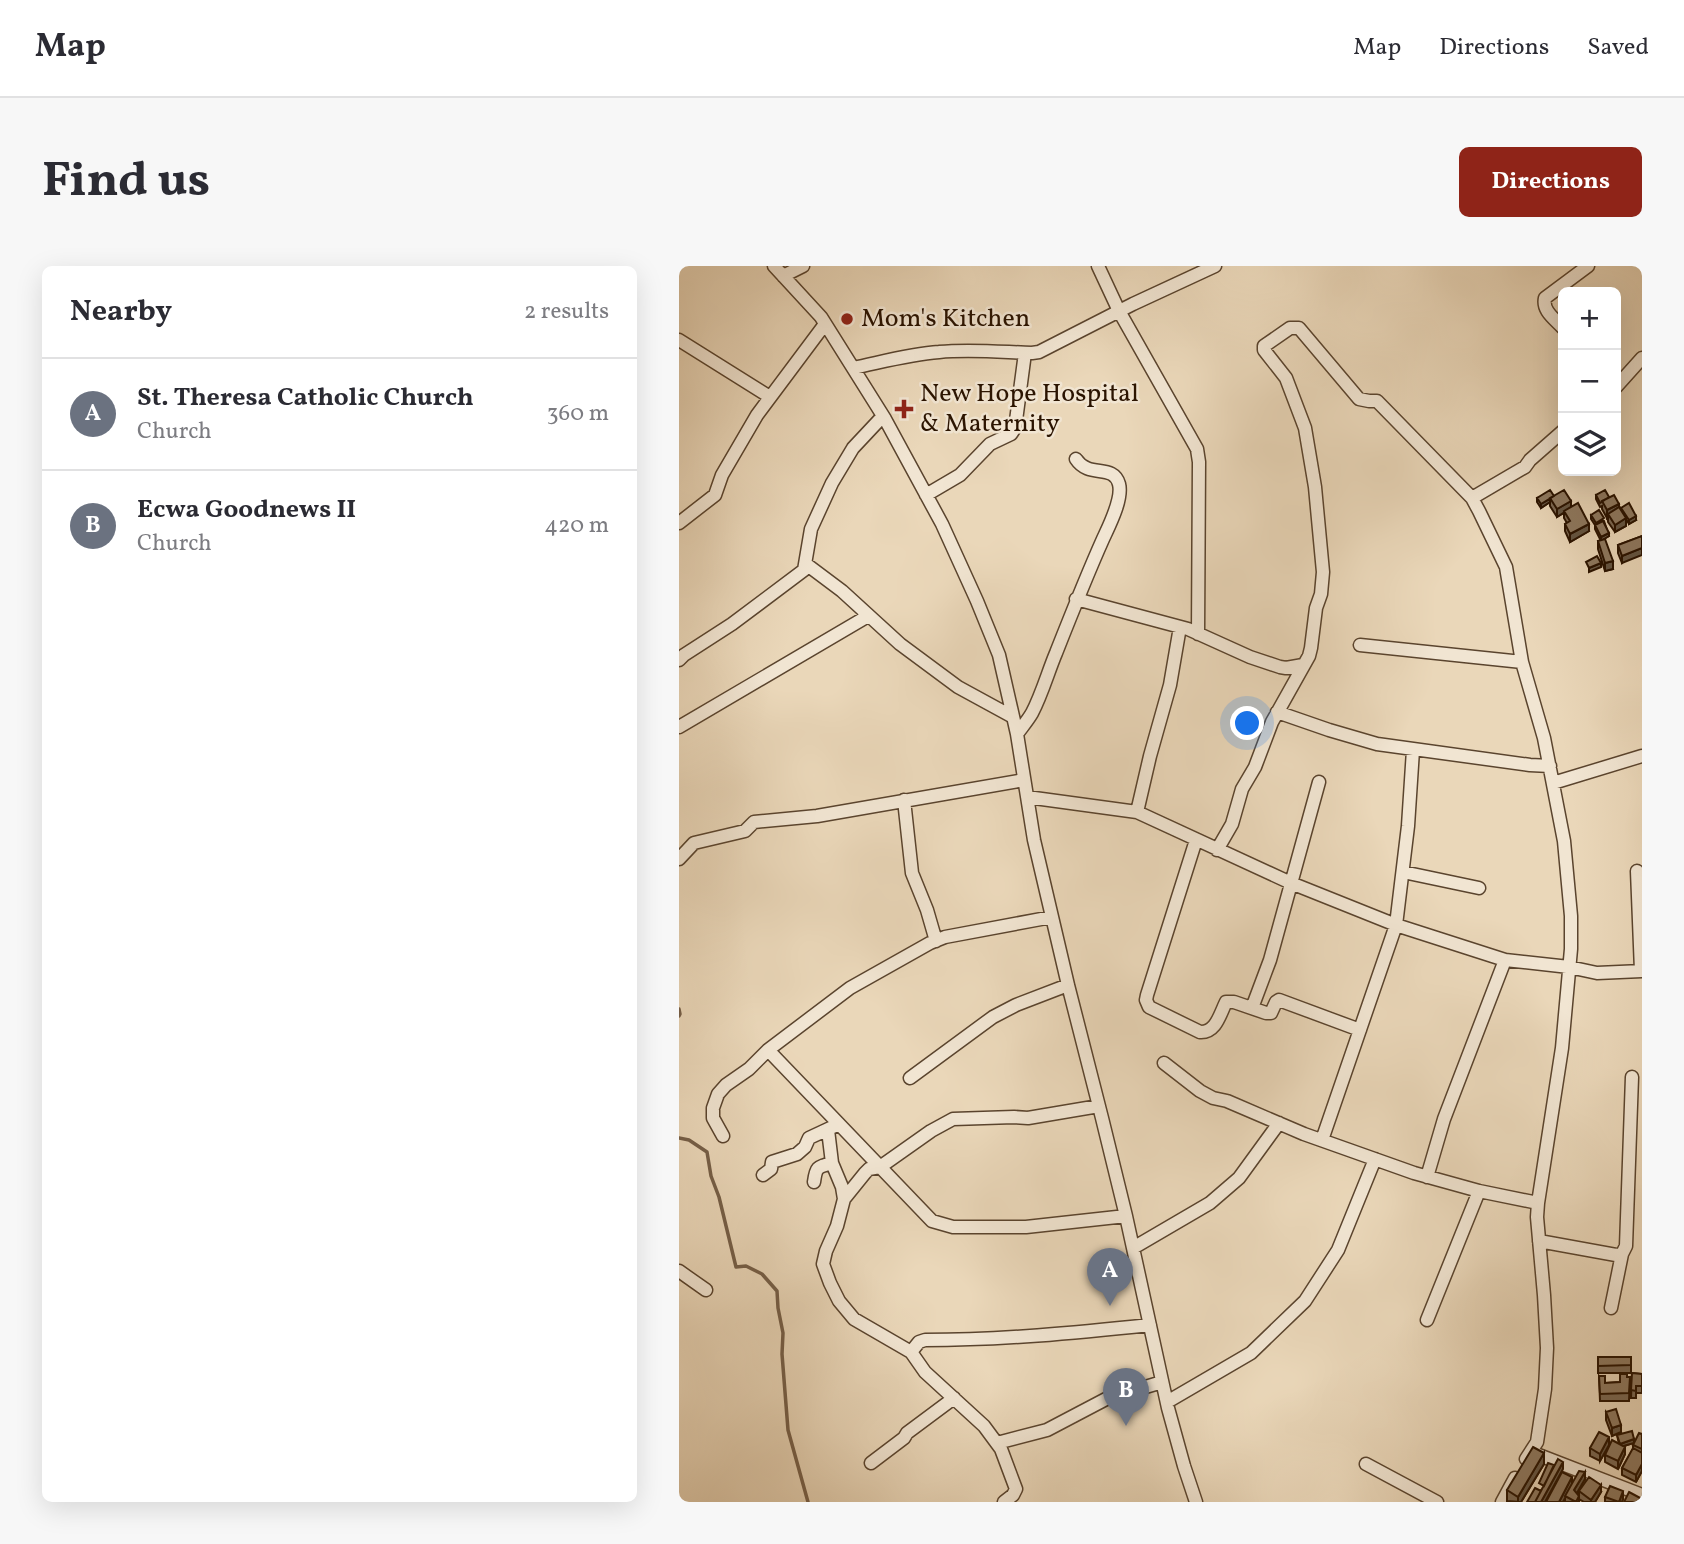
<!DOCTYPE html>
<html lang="en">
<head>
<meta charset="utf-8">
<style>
	:root { --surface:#fff; --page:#f7f7f7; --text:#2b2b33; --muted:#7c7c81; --line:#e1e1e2; --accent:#8f2418 }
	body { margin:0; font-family:Vollkorn,serif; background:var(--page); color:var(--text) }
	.controls { position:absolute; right:21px; top:21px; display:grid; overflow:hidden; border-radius:10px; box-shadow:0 7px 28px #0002 }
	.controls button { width:63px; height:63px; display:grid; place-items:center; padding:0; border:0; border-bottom:2px solid var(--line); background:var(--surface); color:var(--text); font:35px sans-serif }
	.you { position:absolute; left:569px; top:458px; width:24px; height:24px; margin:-18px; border:5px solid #fff; border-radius:50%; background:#1a73e8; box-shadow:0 0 0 10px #1a73e833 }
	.badge { display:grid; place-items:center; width:46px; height:46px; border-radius:50%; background:var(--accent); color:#fff; font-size:23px; font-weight:700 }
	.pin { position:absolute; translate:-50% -58px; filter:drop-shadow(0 2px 4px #0008) }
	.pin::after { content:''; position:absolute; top:37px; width:24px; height:21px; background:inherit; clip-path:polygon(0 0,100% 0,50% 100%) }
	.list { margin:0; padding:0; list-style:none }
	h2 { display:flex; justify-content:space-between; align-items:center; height:91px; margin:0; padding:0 28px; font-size:30px }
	h2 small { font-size:23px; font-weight:400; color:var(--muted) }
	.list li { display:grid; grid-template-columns:46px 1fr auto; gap:21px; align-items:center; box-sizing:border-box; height:112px; padding:0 28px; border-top:2px solid var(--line) }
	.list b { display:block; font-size:26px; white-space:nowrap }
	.list p { margin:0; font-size:23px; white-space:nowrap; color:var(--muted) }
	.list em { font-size:23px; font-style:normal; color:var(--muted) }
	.icon { flex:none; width:38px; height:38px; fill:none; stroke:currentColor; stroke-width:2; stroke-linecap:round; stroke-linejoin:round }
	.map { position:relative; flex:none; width:963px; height:1236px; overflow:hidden; border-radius:10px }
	header { display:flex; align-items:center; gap:42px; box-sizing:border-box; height:98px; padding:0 35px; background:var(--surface); border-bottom:2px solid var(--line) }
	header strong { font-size:33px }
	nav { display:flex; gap:38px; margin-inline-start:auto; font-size:24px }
	.intro { display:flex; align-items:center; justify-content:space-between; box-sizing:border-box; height:168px; padding:0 42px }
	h1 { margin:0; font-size:49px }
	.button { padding:18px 32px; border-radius:10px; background:var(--accent); color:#fff; font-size:24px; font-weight:700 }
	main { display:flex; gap:42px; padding:0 42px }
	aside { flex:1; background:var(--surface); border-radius:10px; box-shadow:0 7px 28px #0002 }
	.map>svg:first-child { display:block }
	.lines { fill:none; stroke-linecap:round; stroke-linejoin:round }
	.stream { stroke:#766049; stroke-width:3.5 }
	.minor-casing { stroke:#5a442e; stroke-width:15 }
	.minor { stroke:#f1e5d2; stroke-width:12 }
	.wall { fill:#7a6853; stroke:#2a1300; stroke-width:2 }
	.shaded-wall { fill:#635543; stroke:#2a1300; stroke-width:2 }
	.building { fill:#8e7960; stroke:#2a1300; stroke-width:2 }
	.poi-dot { fill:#8f2418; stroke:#f1e5d2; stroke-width:2.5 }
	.labels { text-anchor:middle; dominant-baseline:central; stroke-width:5; stroke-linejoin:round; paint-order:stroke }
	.poi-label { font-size:26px; fill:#2a1300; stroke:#f1e5d2; text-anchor:start }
</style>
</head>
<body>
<header>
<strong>Map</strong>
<nav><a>Map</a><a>Directions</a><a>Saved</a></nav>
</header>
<div class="intro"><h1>Find us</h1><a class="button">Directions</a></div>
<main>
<aside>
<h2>Nearby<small>2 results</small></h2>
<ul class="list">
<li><span class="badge" style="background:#6b7280">A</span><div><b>St. Theresa Catholic Church</b><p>Church</p></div><em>360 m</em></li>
<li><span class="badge" style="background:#6b7280">B</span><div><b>Ecwa Goodnews II</b><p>Church</p></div><em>420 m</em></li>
</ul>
</aside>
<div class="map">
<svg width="963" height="1236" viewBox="0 0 963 1236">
	<rect width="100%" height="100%" fill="#ead7b9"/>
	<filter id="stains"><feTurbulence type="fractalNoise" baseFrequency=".00286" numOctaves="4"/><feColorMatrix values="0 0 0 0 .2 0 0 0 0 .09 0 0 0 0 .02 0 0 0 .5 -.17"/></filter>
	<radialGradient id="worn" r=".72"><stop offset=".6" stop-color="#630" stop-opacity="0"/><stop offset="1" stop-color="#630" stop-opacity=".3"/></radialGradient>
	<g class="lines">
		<path class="stream" d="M 0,743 L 1,748 L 0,750
			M 0,872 L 10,874 L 28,886 L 32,910 L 40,931 L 57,1001 L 67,1000 L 83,1008 L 98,1025 L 99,1042 L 104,1067 L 103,1088 L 109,1164 L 129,1236"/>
		<g class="minor-casing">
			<path id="minor" d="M 95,0 L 142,51 L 206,153 L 263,258 L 298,335 L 320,389 L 338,468 L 355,574 L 389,719 L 423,852 L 447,950 L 489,1142 L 505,1200 L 517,1236
				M 419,0 L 440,45 L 518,183 L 520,196 L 519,368
				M 104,10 L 124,0
				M 884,62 C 876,53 863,45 866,32 L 909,0
				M 0,74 L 91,131
				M 174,102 C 203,96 231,88 260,86 C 291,83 322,86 353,87 L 360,86 L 454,38 L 536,0
				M 937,121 L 963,92
				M 247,229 L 281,209 L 311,178 L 332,168 L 336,162 L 346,87
				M 793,232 L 846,201 L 851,194 L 884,165
				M 0,257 L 36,229 L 43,209 L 78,149 L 146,58
				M 127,298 L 163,325 L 221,378 L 279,421 L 334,451
				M 397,333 L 509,363 L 571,391 L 601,401 L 607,402 L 624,399
				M 681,379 L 843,396
				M 0,394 L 5,389 L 53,358 L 125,304 L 132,263 L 153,217 L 174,182 L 204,150
				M 598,446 L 650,464 L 698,478 L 851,499 L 871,500
				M 0,461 L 189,350
				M 338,468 C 343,461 349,454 353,447 C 363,428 369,406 377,387 C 392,349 407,311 424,273 C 430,260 444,233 440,218 C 434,197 410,213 397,193
				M 874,517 L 963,490
				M 348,531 L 458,546 L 612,617 L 717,659 L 826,694 L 890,701 L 918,707 L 963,705
				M 225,534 L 233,607 L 248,644 L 257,675
				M 458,546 L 471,490 L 491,419 L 501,361
				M 517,574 L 468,729 L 467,734 L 470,741 L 521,766 C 537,767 541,748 547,736 L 555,736 L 587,747 L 592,747 L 597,736 L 600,734 L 681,764
				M 538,584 L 553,558 L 563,523 L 576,501 L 593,456 L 630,390 L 632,382 L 637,342 L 642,328 L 644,306 L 636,221 L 626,162 L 607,112 L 585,84 L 585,80 L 611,62 L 620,62 L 680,133 L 690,135 L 698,135 L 793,232 L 800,245 L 827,301 L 843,396 L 865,472 L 885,575 L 892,650 L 892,683 L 883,782 L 859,937 L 858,951 L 865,1029 L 868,1082 L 866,1123 L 858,1176 L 847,1193
				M 0,593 L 15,577 L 66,565 L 75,556 L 138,550 L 345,514
				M 958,605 L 962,705
				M 724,606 L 800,622
				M 573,742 L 591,694 L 640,516
				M 89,784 L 253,955 L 274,961 L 347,961 L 447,950
				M 485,797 L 521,825 L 534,832 L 548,835 L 625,868 L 735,907 L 800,925 L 859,937
				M 231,812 L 314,751 L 337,739 L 389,719
				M 149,864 L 153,897 L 163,921 L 165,933
				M 44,870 L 34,852 L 34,842 L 39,828 L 47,819 L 70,803 L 89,784 L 171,722 L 251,677 L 266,671 L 373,651
				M 643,874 L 717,659 L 729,560 L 734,484
				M 84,909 L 92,903 L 93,896 L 118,888 L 126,881 L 130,872 L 160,858
				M 748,911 L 765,853 L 826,694
				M 135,916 C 137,901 138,901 153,897
				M 860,975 L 937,989 L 943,988 L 947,980 L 953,811
				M 454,982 L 531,937 L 560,912 L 600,857
				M 0,1005 L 27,1024
				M 932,1042 L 943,988
				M 748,1054 L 800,925
				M 232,1086 L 240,1076 L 246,1074 C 321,1074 396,1067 471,1059
				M 488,1136 L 572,1087 L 626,1035 L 659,984 L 696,893
				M 318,1177 L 368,1164 L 427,1133 L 483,1116
				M 852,1186 L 963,1229
				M 192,1197 L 225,1172 L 228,1167 L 275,1132
				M 687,1198 L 758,1236
				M 325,1236 L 334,1229 L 337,1223 L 322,1183 L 305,1160 L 246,1106 L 232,1086 L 175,1053 L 160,1035 L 151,1017 L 144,998 L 147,985 L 158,960 L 165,933 L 186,907 L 190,903 L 201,901 L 252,865 L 274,853 L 335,851 L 349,852 L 420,840
				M 823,1236 L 836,1212"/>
		</g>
		<use href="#minor" class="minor"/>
	</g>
	<path class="wall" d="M 917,229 L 930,231 L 942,244 L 942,242 L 957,254 L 950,258 L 947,253 L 947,260 L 936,266 L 929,256 L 929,251 L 928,252 L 923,243 L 923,240 L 921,241 L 917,233 Z
		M 875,230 L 892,241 L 910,265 L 891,276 L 886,265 L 886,258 L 888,257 L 885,252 L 885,247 L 878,251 L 871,240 L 871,236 L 862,242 L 858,236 L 858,232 Z
		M 912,249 L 925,255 L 930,270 L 922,274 L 934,303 L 926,305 L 919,283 L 919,275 L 922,275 L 916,263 L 916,259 L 912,253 Z
		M 963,270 L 943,297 L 939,287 L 939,279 Z
		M 919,1091 L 952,1091 L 952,1107 L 919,1107 Z
		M 953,1107 L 963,1108 L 963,1127 L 957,1127 L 957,1132 L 952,1132 Z
		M 920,1110 L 926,1117 L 941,1116 L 948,1111 L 951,1111 L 950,1135 L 921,1135 Z
		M 927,1146 L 942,1166 L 933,1170 L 927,1154 Z
		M 963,1168 L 963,1205 L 957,1216 L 943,1209 L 943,1202 L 954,1183 L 954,1177 L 945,1180 L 946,1188 L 939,1203 L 926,1196 L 926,1189 L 940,1178 L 938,1169 L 955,1176 Z
		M 930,1179 L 921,1195 L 911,1190 L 911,1182 Z
		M 865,1198 L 842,1236 L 828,1235 L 828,1224 Z
		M 906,1213 L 898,1227 L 900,1230 L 900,1225 L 922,1226 L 916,1236 L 905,1236 L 900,1233 L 900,1236 L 885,1236 L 886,1236 L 886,1231 L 884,1236 L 867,1236 L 893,1218 Z
		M 926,1231 L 944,1233 L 943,1236 L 926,1236 Z"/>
	<path class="shaded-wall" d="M 871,233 L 871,236 L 862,242 L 862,238 Z
		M 892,235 L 892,242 L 878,251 L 878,243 Z
		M 940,238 L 940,246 L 929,248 L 929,251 L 928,252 L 928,244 Z
		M 957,250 L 957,254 L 950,258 L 950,254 Z
		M 947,252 L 947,260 L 936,266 L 936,259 Z
		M 910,258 L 910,265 L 891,276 L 891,268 Z
		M 930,267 L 930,270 L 922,275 L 922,271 Z
		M 963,282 L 963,289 L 943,297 L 943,290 Z
		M 934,295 L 934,303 L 926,305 L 926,297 Z
		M 922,297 L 922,301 L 910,306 L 910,302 Z
		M 942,1159 L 942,1166 L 933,1170 L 933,1162 Z
		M 930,1171 L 930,1179 L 921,1195 L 921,1188 Z
		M 955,1173 L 955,1177 L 941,1181 L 941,1178 Z
		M 946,1181 L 946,1188 L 939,1203 L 939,1195 Z
		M 865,1187 L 865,1198 L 842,1236 L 839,1236 L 839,1231 Z
		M 884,1196 L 884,1203 L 866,1236 L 862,1236 Z
		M 963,1198 L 963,1205 L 957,1216 L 957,1209 Z
		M 906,1206 L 906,1213 L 895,1232 L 895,1224 Z
		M 893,1211 L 893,1219 L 884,1236 L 880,1236 Z
		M 922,1219 L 922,1226 L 916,1236 L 912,1236 L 912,1234 Z
		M 944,1225 L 944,1233 L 943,1236 L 940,1236 Z"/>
	<path class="building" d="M 871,224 L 875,230 L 862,238 L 858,232 Z
		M 885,224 L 892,235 L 878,243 L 871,232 Z
		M 926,224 L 930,231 L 921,237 L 917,229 Z
		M 935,229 L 940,238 L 928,244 L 923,235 Z
		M 899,237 L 910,258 L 891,268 L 886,258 L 891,255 L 885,245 Z
		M 950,237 L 957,250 L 950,254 L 942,242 Z
		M 940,241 L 947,252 L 936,259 L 929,248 Z
		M 920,244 L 925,252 L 917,257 L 912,249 Z
		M 924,255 L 930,267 L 922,271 L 916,259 Z
		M 963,270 L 963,282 L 943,290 L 939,279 Z
		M 926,273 L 934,295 L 926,297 L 919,275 Z
		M 918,290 L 922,297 L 910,302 L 907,296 Z
		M 919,1091 L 952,1091 L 952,1099 L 919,1100 Z
		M 953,1107 L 963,1108 L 963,1120 L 957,1120 L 957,1125 L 952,1124 Z
		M 941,1108 L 948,1108 L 948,1111 L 951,1111 L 950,1127 L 921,1128 L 920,1110 L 926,1110 L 926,1117 L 941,1116 Z
		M 937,1143 L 942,1159 L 933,1162 L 927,1146 Z
		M 953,1165 L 955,1173 L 941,1178 L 938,1169 Z
		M 920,1166 L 930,1171 L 921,1188 L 911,1182 Z
		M 960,1167 L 963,1168 L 963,1183 L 954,1179 Z
		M 933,1174 L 946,1181 L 939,1195 L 926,1189 Z
		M 854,1181 L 865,1187 L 839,1231 L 828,1224 Z
		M 954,1182 L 963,1187 L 963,1198 L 957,1209 L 943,1202 Z
		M 879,1193 L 884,1196 L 862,1236 L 856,1236 Z
		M 869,1197 L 875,1199 L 865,1220 L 860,1217 Z
		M 900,1205 L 906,1206 L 895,1224 L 900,1230 L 897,1236 L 886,1230 Z
		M 883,1206 L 893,1211 L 880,1236 L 867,1236 Z
		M 910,1211 L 922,1219 L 912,1234 L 900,1225 Z
		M 931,1220 L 944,1225 L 940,1236 L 926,1231 Z
		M 856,1222 L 862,1225 L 856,1236 L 848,1236 Z
		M 950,1226 L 963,1233 L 963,1236 L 945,1236 Z"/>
	<g class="poi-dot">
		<circle cx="168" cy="53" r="7"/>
		<path d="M221.5 132.5h7v7h7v7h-7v7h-7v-7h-7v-7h7z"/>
	</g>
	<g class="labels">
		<g class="poi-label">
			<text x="182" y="53">Mom's Kitchen</text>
			<text x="241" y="128">New Hope Hospital<tspan x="241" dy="30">&amp; Maternity</tspan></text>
		</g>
	</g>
	<rect width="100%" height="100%" filter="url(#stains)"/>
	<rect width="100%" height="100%" fill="url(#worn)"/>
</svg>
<div class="controls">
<button>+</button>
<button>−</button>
<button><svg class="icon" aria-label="layers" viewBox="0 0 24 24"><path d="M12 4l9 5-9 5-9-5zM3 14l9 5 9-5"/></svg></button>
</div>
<div class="you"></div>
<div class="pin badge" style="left:431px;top:1040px;background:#6b7280">A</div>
<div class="pin badge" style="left:447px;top:1160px;background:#6b7280">B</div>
</div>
</main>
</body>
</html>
